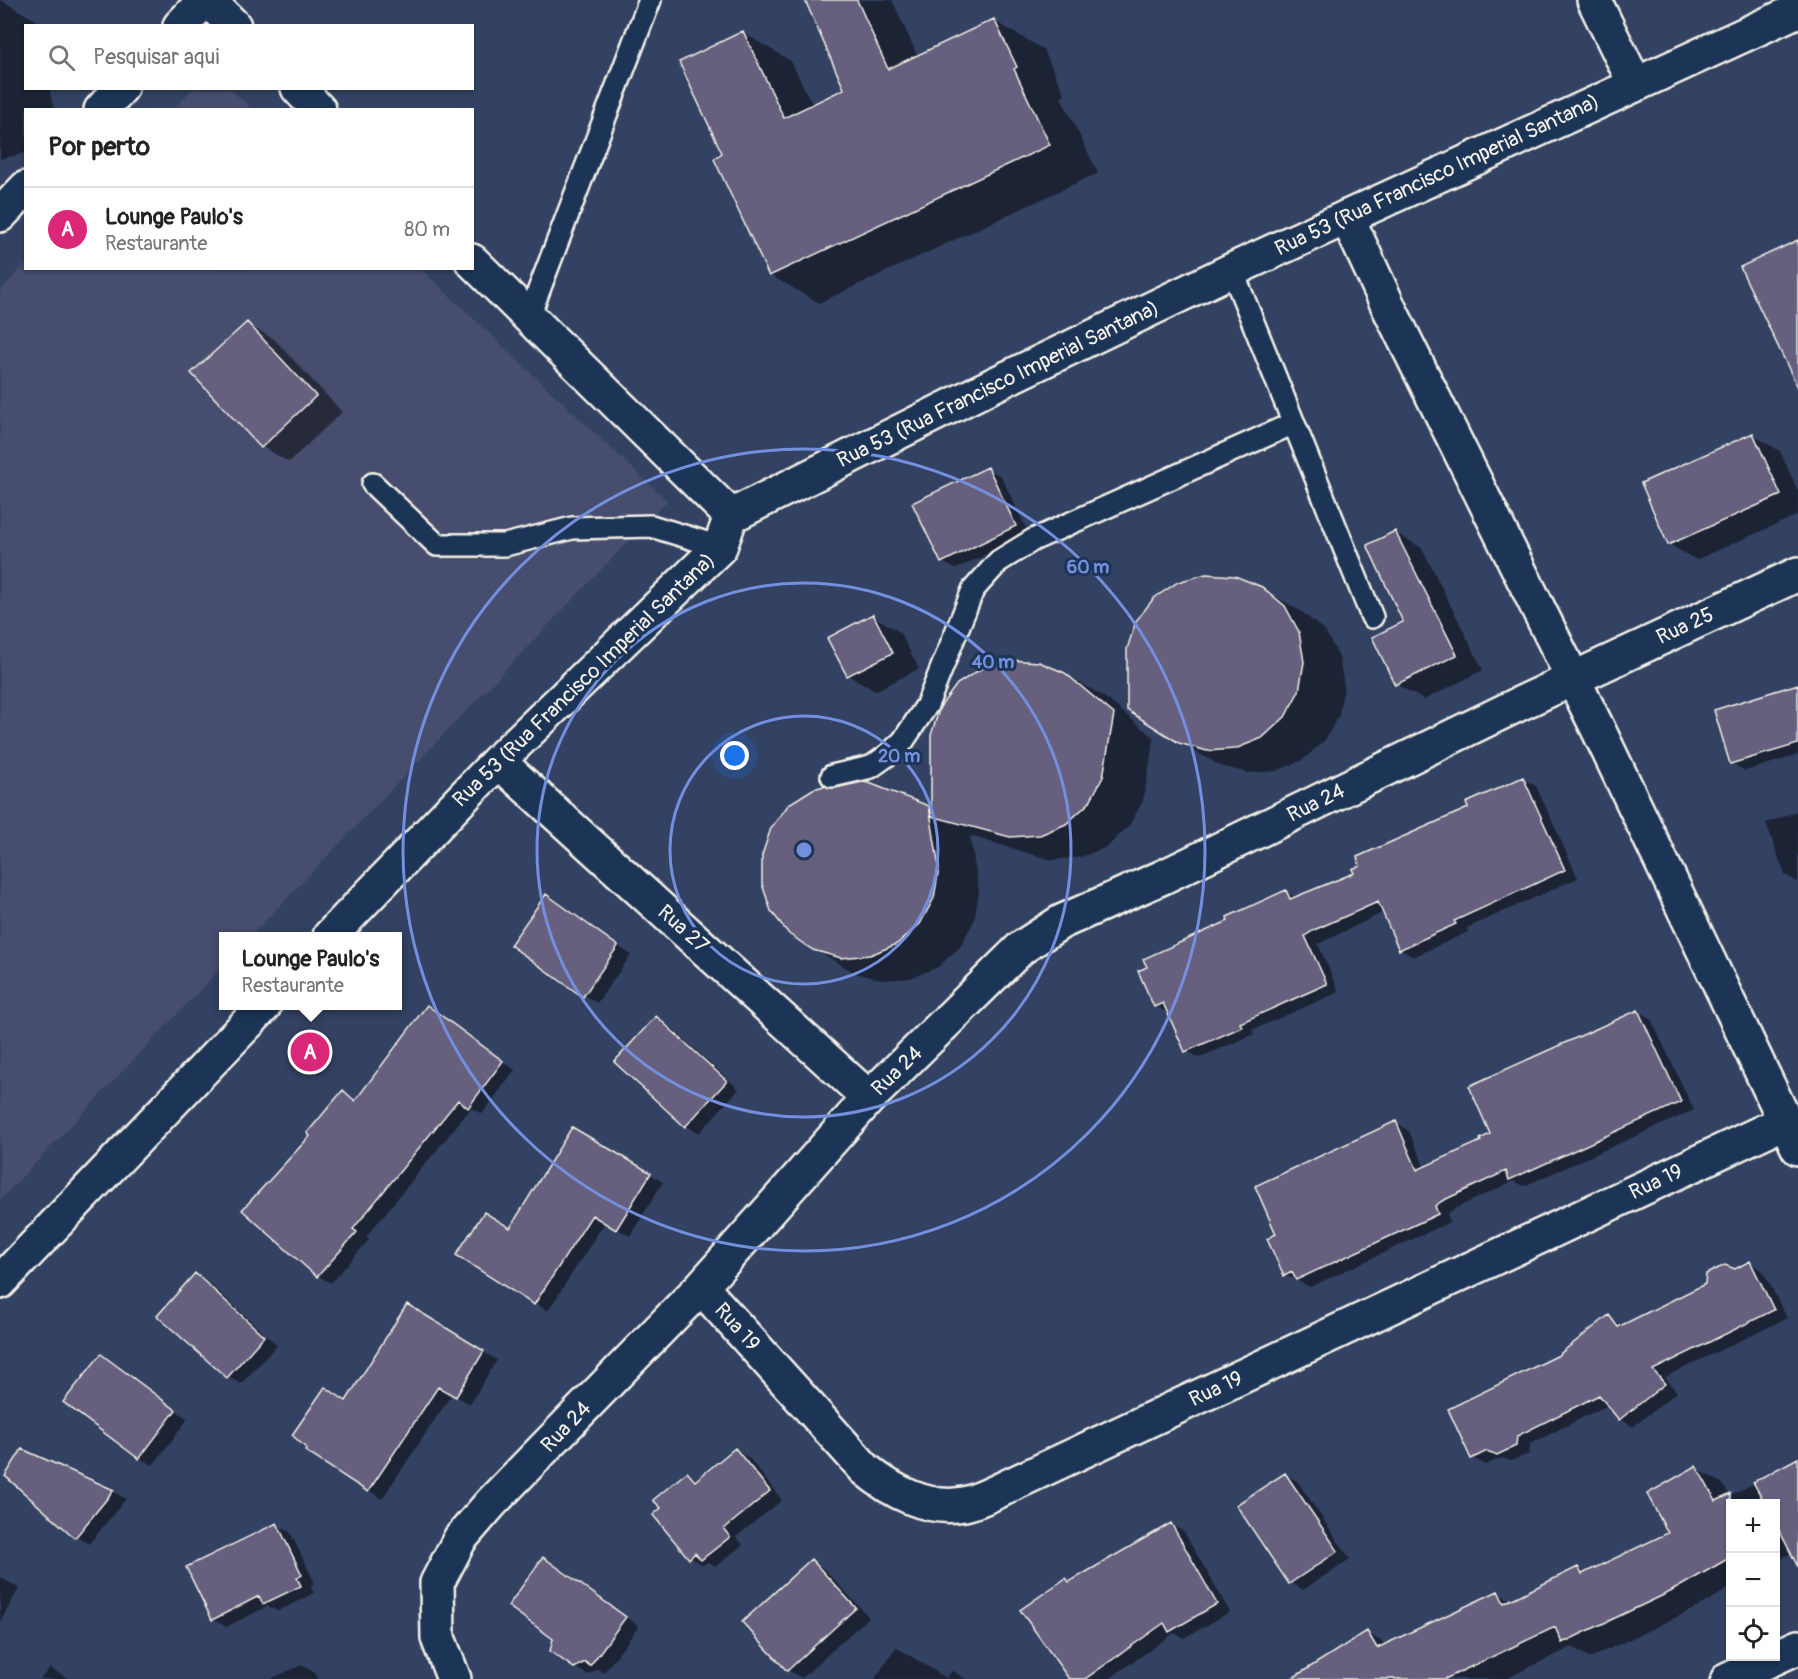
<!DOCTYPE html>
<html lang="pt">
<head>
<meta charset="utf-8">
<style>
	:root { --surface:#fff; --page:#f6f6f6; --text:#222; --muted:#767676; --line:#e0e0e0; --accent:#db2777 }
	body { margin:0; font-family:Pangolin,sans-serif; background:var(--page); color:var(--text) }
	.controls { position:absolute; right:18px; bottom:18px; display:grid; overflow:hidden; border-radius:0px; box-shadow:0 2px 4px #0004 }
	.controls button { width:54px; height:54px; display:grid; place-items:center; padding:0; border:0; border-bottom:2px solid var(--line); background:var(--surface); color:var(--text); font:30px sans-serif }
	.you { position:absolute; left:735px; top:756px; width:21px; height:21px; margin:-15px; border:4px solid #fff; border-radius:50%; background:#1a73e8; box-shadow:0 0 0 9px #1a73e833 }
	.badge { display:grid; place-items:center; width:39px; height:39px; border-radius:50%; background:var(--accent); color:#fff; font-size:20px; font-weight:700 }
	.pin { position:absolute; translate:-50% -50%; border:3px solid #fff; box-shadow:0 2px 6px #0006 }
	.popup { position:absolute; left:219px; top:932px; width:183px; height:78px; box-sizing:border-box; display:grid; place-content:center; border-radius:0px; background:var(--surface); filter:drop-shadow(0 2px 4px #0005); font-size:20px; white-space:nowrap; color:var(--muted) }
	.popup b { font-size:22px; color:var(--text) }
	.popup::after { content:''; position:absolute; left:50%; top:100%; margin-left:-12px; border:12px solid transparent; border-top-color:var(--surface) }
	.list { margin:0; padding:0; list-style:none }
	h2 { display:flex; justify-content:space-between; align-items:center; height:78px; margin:0; padding:0 24px; font-size:26px }
	h2 small { font-size:20px; font-weight:400; color:var(--muted) }
	.list li { display:grid; grid-template-columns:39px 1fr auto; gap:18px; align-items:center; box-sizing:border-box; height:84px; padding:0 24px; border-top:2px solid var(--line) }
	.list b { display:block; font-size:22px; white-space:nowrap }
	.list p { margin:0; font-size:20px; white-space:nowrap; color:var(--muted) }
	.list em { font-size:20px; font-style:normal; color:var(--muted) }
	.icon { flex:none; width:33px; height:33px; fill:none; stroke:currentColor; stroke-width:2; stroke-linecap:round; stroke-linejoin:round }
	.map { position:relative; flex:none; width:1798px; height:1679px; overflow:hidden }
	.search { position:absolute; background:var(--surface); box-shadow:0 2px 4px #0004; left:24px; top:24px; width:450px; height:66px; display:flex; align-items:center; gap:15px; box-sizing:border-box; padding:0 21px; border-radius:0px; color:var(--muted); font-size:22px }
	.panel { position:absolute; background:var(--surface); box-shadow:0 2px 4px #0004; left:24px; top:108px; width:450px; height:162px; border-radius:0px }
	.map>svg:first-child { display:block }
	.built { fill:#464e6e }
	.shadow { fill:#0007 }
	.building { fill:#66617e; stroke:#f4f1e8; stroke-width:1.5 }
	.lines { fill:none; stroke-linecap:round; stroke-linejoin:round }
	.lane-casing { stroke:#f4f1e8; stroke-width:26 }
	.street-casing { stroke:#f4f1e8; stroke-width:38 }
	.secondary-casing { stroke:#f4f1e8; stroke-width:38 }
	.lane { stroke:#1d3557; stroke-width:21 }
	.street { stroke:#1d3557; stroke-width:33 }
	.secondary { stroke:#1d3557; stroke-width:33 }
	.ring { fill:none; stroke:#738fde; stroke-width:3 }
	.labels { text-anchor:middle; dominant-baseline:central; stroke-width:6; stroke-linejoin:round; paint-order:stroke }
	.street-label { font-size:21px; fill:#f4f1e8; stroke:#1d3557 }
	.centre { fill:#738fde; stroke:#1d3557; stroke-width:3 }
	.ring-label { font-size:18px; text-anchor:middle; font-weight:bold; fill:#738fde; stroke:#1d3557; stroke-width:6; stroke-linejoin:round; paint-order:stroke }
</style>
</head>
<body>
<div class="map">
<svg width="1798" height="1679" viewBox="0 0 1798 1679">
	<rect width="100%" height="100%" fill="#334263"/>
	<filter id="ink" filterUnits="userSpaceOnUse"><feTurbulence type="fractalNoise" baseFrequency=".0167" numOctaves="2"/><feDisplacementMap in="SourceGraphic" scale="12" xChannelSelector="R" yChannelSelector="G"/><feConvolveMatrix kernelMatrix="1 2 1 2 8 2 1 2 1" color-interpolation-filters="sRGB"/></filter>
	<g filter="url(#ink)">
		<path class="built" d="M 193,89 L 230,89 L 252,109 L 173,109 Z
			M 25,264 L 26,268 L 421,269 L 667,501 L 251,936 L 223,936 L 223,966 L 0,1200 L 0,291 Z"/>
		<path class="shadow" d="M 0,0 L 36,20 L 37,26 L 26,26 L 26,88 L 49,88 L 54,110 L 26,110 L 26,153 L 0,159 Z
			M 806,0 L 892,0 L 918,57 L 994,21 L 1043,49 L 1065,95 L 1061,97 L 1098,173 L 819,303 L 770,275 L 724,153 L 743,33 L 791,61 L 813,106 L 846,90 Z
			M 247,324 L 274,339 L 342,412 L 289,462 L 262,447 Z
			M 1753,435 L 1780,451 L 1798,491 L 1798,515 L 1696,560 L 1669,544 Z
			M 988,469 L 1001,476 L 1029,534 L 956,569 L 942,562 Z
			M 1395,533 L 1422,548 L 1483,670 L 1424,700 L 1396,684 L 1405,623 Z
			M 1261,588 L 1302,612 L 1325,631 L 1339,657 L 1344,686 L 1339,715 L 1325,740 L 1303,760 L 1276,771 L 1248,773 L 1221,766 L 1179,742 Z
			M 873,616 L 900,632 L 919,669 L 875,691 L 848,675 Z
			M 1065,674 L 1106,698 L 1154,738 L 1143,801 L 1129,826 L 1107,847 L 1081,857 L 1052,860 L 970,836 L 979,892 L 974,921 L 960,947 L 938,967 L 911,978 L 883,980 L 855,973 L 814,949 L 928,808 L 932,810 Z
			M 1798,686 L 1798,755 L 1745,771 L 1732,763 Z
			M 1523,779 L 1536,786 L 1578,878 L 1467,928 L 1468,932 L 1413,957 L 1400,949 L 1384,912 L 1318,944 L 1339,992 L 1252,1030 L 1254,1034 L 1199,1058 L 1186,1050 L 1169,1014 L 1156,1006 L 1140,972 L 1286,892 L 1296,898 L 1356,874 Z
			M 1798,811 L 1798,882 L 1785,875 L 1766,823 Z
			M 559,904 L 631,955 L 597,1003 L 584,995 Z
			M 428,1007 L 515,1070 L 482,1114 L 471,1108 L 366,1237 L 369,1240 L 331,1283 L 318,1276 L 312,1136 L 343,1092 L 357,1101 Z
			M 1638,1011 L 1651,1019 L 1694,1110 L 1524,1186 L 1514,1181 L 1456,1208 L 1447,1214 L 1450,1222 L 1310,1287 L 1285,1275 L 1278,1235 L 1396,1123 L 1409,1131 L 1425,1168 L 1483,1142 Z
			M 656,1018 L 669,1026 L 739,1089 L 699,1133 L 686,1126 Z
			M 573,1129 L 663,1182 L 630,1236 L 605,1222 L 548,1311 L 535,1303 L 511,1230 Z
			M 1750,1263 L 1763,1271 L 1787,1318 L 1665,1377 L 1677,1392 L 1633,1427 L 1620,1419 L 1608,1405 L 1530,1444 L 1529,1454 L 1511,1461 L 1501,1458 L 1486,1465 L 1472,1458 L 1558,1357 L 1609,1317 L 1623,1327 Z
			M 196,1275 L 209,1283 L 277,1345 L 241,1384 L 228,1377 L 159,1316 Z
			M 407,1306 L 497,1360 L 470,1404 L 452,1394 L 382,1499 L 308,1450 L 347,1402 Z
			M 101,1356 L 188,1419 L 153,1465 L 139,1458 Z
			M 736,1450 L 749,1458 L 782,1500 L 736,1537 L 743,1545 L 716,1566 L 708,1562 L 703,1565 L 690,1557 L 663,1508 L 687,1474 L 698,1480 Z
			M 1798,1460 L 1798,1549 L 1776,1562 L 1776,1504 L 1730,1504 L 1730,1588 L 1698,1607 L 1590,1658 L 1572,1647 L 1505,1679 L 1331,1679 L 1367,1633 L 1387,1645 L 1498,1593 L 1512,1601 L 1578,1568 L 1587,1573 L 1670,1533 L 1696,1468 L 1723,1484 L 1730,1496 Z
			M 1285,1474 L 1298,1482 L 1350,1559 L 1303,1590 L 1290,1582 Z
			M 7,1476 L 113,1491 L 126,1499 L 89,1544 L 76,1537 Z
			M 1171,1524 L 1184,1532 L 1230,1612 L 1184,1638 L 1174,1633 L 1109,1679 L 1071,1679 L 1066,1580 L 1071,1583 Z
			M 277,1525 L 290,1532 L 315,1583 L 310,1585 L 314,1593 L 278,1611 L 268,1606 L 226,1627 L 213,1619 Z
			M 544,1559 L 639,1626 L 604,1673 L 598,1669 L 588,1675 L 574,1667 L 555,1638 Z
			M 811,1561 L 824,1569 L 869,1617 L 802,1678 L 788,1670 L 744,1622 Z
			M 0,1577 L 19,1588 L 0,1623 Z
			M 896,1647 L 946,1678 L 952,1671 L 966,1679 L 875,1679 Z
			M 302,1665 L 315,1673 L 318,1679 L 270,1679 Z
			M 50,1668 L 69,1679 L 40,1679 Z"/>
		<path class="building" d="M 805,0 L 857,0 L 888,69 L 994,19 L 1017,67 L 1014,69 L 1050,145 L 769,276 L 714,159 L 722,153 L 679,62 L 743,31 L 784,118 L 844,89 Z
			M 1798,240 L 1798,388 L 1740,267 Z
			M 247,322 L 316,396 L 261,448 L 191,373 Z
			M 1753,433 L 1781,495 L 1668,545 L 1641,483 Z
			M 988,467 L 1016,526 L 941,563 L 912,503 Z
			M 1395,531 L 1457,655 L 1395,685 L 1372,637 L 1403,622 L 1367,545 Z
			M 1206,574 L 1235,576 L 1262,587 L 1285,606 L 1299,632 L 1304,662 L 1299,691 L 1285,717 L 1262,738 L 1235,749 L 1207,751 L 1179,743 L 1127,710 L 1127,649 L 1136,621 L 1154,598 L 1178,582 Z
			M 873,614 L 893,653 L 847,676 L 827,638 Z
			M 1009,660 L 1039,662 L 1065,673 L 1114,714 L 1103,777 L 1089,803 L 1066,824 L 1040,835 L 1010,837 L 931,816 L 931,735 L 940,707 L 957,684 L 982,668 Z
			M 1798,684 L 1798,744 L 1730,764 L 1714,710 Z
			M 1523,777 L 1565,870 L 1454,921 L 1456,924 L 1399,950 L 1378,902 L 1314,930 L 1305,936 L 1327,984 L 1240,1023 L 1242,1027 L 1185,1052 L 1163,1003 L 1154,1007 L 1138,971 L 1147,967 L 1143,959 L 1228,921 L 1227,917 L 1286,890 L 1290,899 L 1354,873 L 1352,869 L 1360,866 L 1357,857 L 1468,808 L 1466,803 Z
			M 862,782 L 869,783 L 929,806 L 939,868 L 934,898 L 920,924 L 897,944 L 870,955 L 841,958 L 813,950 L 789,934 L 771,911 L 762,884 L 762,855 L 771,828 L 789,804 L 813,789 L 824,786 L 835,788 Z
			M 546,894 L 618,946 L 583,997 L 510,945 Z
			M 427,1005 L 503,1061 L 468,1108 L 458,1100 L 353,1229 L 357,1232 L 317,1277 L 242,1210 L 310,1136 L 307,1133 L 343,1090 L 355,1101 Z
			M 1638,1010 L 1681,1102 L 1509,1180 L 1506,1171 L 1442,1201 L 1435,1206 L 1438,1214 L 1296,1280 L 1292,1272 L 1284,1276 L 1267,1239 L 1276,1234 L 1255,1186 L 1396,1121 L 1417,1170 L 1481,1141 L 1480,1139 L 1490,1134 L 1469,1086 Z
			M 656,1016 L 727,1081 L 685,1127 L 614,1062 Z
			M 572,1127 L 651,1173 L 616,1230 L 592,1215 L 534,1305 L 456,1255 L 484,1212 L 510,1228 Z
			M 1750,1261 L 1774,1310 L 1653,1370 L 1665,1384 L 1619,1420 L 1599,1395 L 1517,1436 L 1516,1446 L 1497,1455 L 1487,1451 L 1471,1459 L 1448,1409 L 1557,1356 L 1609,1315 L 1618,1327 L 1705,1284 L 1706,1274 L 1725,1265 L 1735,1269 Z
			M 195,1273 L 264,1336 L 227,1378 L 157,1316 Z
			M 407,1304 L 484,1351 L 456,1397 L 438,1387 L 368,1492 L 305,1451 L 307,1449 L 292,1435 L 325,1387 L 346,1401 Z
			M 101,1354 L 176,1410 L 139,1459 L 63,1402 Z
			M 735,1448 L 770,1491 L 724,1529 L 730,1537 L 701,1560 L 695,1553 L 689,1559 L 653,1515 L 661,1508 L 653,1500 L 687,1472 L 695,1481 Z
			M 22,1449 L 114,1490 L 75,1538 L 5,1476 Z
			M 1798,1458 L 1798,1567 L 1776,1524 L 1776,1503 L 1765,1503 L 1753,1482 Z
			M 1696,1466 L 1716,1501 L 1731,1494 L 1731,1557 L 1670,1592 L 1562,1643 L 1555,1627 L 1445,1679 L 1291,1679 L 1367,1631 L 1377,1648 L 1498,1591 L 1504,1603 L 1578,1567 L 1582,1574 L 1668,1533 L 1647,1494 Z
			M 1285,1473 L 1338,1551 L 1289,1584 L 1236,1505 Z
			M 277,1523 L 302,1575 L 297,1578 L 301,1586 L 263,1604 L 259,1596 L 212,1620 L 186,1567 Z
			M 1171,1523 L 1217,1604 L 1169,1632 L 1164,1623 L 1085,1679 L 1069,1679 L 1020,1610 L 1066,1578 L 1069,1582 Z
			M 543,1557 L 626,1617 L 590,1666 L 585,1662 L 574,1668 L 550,1651 L 553,1639 L 508,1606 Z
			M 811,1559 L 856,1608 L 787,1671 L 742,1622 Z"/>
		<g class="lines">
			<g class="lane-casing">
				<path id="lane" d="M 1232,270 L 1372,617
					M 529,316 L 650,0
					M 373,484 L 437,545 L 505,545 L 572,528 L 651,526 L 720,547
					M 832,776 L 871,767 L 888,755 L 903,741 L 927,705 L 973,590 L 999,561 L 1033,540 L 1294,423"/>
			</g>
			<g class="street-casing">
				<path id="street" d="M 1594,0 L 1635,84
					M 180,26 L 205,0
					M 101,110 L 121,88
					M 0,215 L 26,188
					M 498,761 L 869,1098
					M 330,936 L 498,761 L 720,547 L 731,516 L 995,384 L 1232,270 L 1798,10
					M 0,1282 L 264,1006
					M 701,1287 L 865,1469 C 891,1491 928,1511 964,1504 C 983,1500 1003,1488 1021,1480 L 1786,1121
					M 454,1679 L 438,1638 L 437,1583 L 460,1539 L 491,1503 L 701,1287 L 869,1098 L 1021,948 L 1061,922 L 1163,877 L 1519,704 L 1798,574
					M 1728,1679 L 1798,1647"/>
			</g>
			<g class="secondary-casing">
				<path id="secondary" d="M 208,0 L 234,26
					M 298,88 L 319,110
					M 1347,217 L 1389,308 L 1599,731 L 1798,1148
					M 472,261 L 731,516"/>
			</g>
			<use href="#lane" class="lane"/>
			<use href="#street" class="street"/>
			<use href="#secondary" class="secondary"/>
		</g>
	</g>
	<g class="ring">
		<circle cx="804" cy="850" r="134"/>
		<circle cx="804" cy="850" r="267"/>
		<circle cx="804" cy="850" r="401"/>
	</g>
	<g class="labels">
		<g class="street-label">
			<text transform="translate(1437 175) rotate(-25)">Rua 53 (Rua Francisco Imperial Santana)</text>
			<text transform="translate(998 384) rotate(-26)">Rua 53 (Rua Francisco Imperial Santana)</text>
			<text transform="translate(1685 626) rotate(-25)">Rua 25</text>
			<text transform="translate(584 680) rotate(-44)">Rua 53 (Rua Francisco Imperial Santana)</text>
			<text transform="translate(1316 803) rotate(-26)">Rua 24</text>
			<text transform="translate(683 929) rotate(42)">Rua 27</text>
			<text transform="translate(897 1071) rotate(-44)">Rua 24</text>
			<text transform="translate(1656 1182) rotate(-25)">Rua 19</text>
			<text transform="translate(737 1327) rotate(48)">Rua 19</text>
			<text transform="translate(1216 1389) rotate(-25)">Rua 19</text>
			<text transform="translate(566 1427) rotate(-46)">Rua 24</text>
		</g>
	</g>
	<circle cx="804" cy="850" r="9" class="centre"/>
	<g class="ring-label">
		<text x="1088" y="573">60 m</text>
		<text x="993" y="668">40 m</text>
		<text x="899" y="762">20 m</text>
	</g>
</svg>
<div class="controls">
<button>+</button>
<button>−</button>
<button><svg class="icon" aria-label="locate" viewBox="0 0 24 24"><circle cx="12" cy="12" r="6"/><path d="M12 2v4M12 18v4M2 12h4M18 12h4"/></svg></button>
</div>
<div class="you"></div>
<div class="pin badge" style="left:310px;top:1052px">A</div>
<div class="popup"><b>Lounge Paulo's</b>Restaurante</div>
<div class="search"><svg class="icon" aria-label="search" viewBox="0 0 24 24"><circle cx="10" cy="10" r="6"/><path d="M15 15l6 6"/></svg>Pesquisar aqui</div>
<section class="panel">
<h2>Por perto<small></small></h2>
<ul class="list">
<li><span class="badge">A</span><div><b>Lounge Paulo's</b><p>Restaurante</p></div><em>80 m</em></li>
</ul>
</section>
</div>
</body>
</html>
